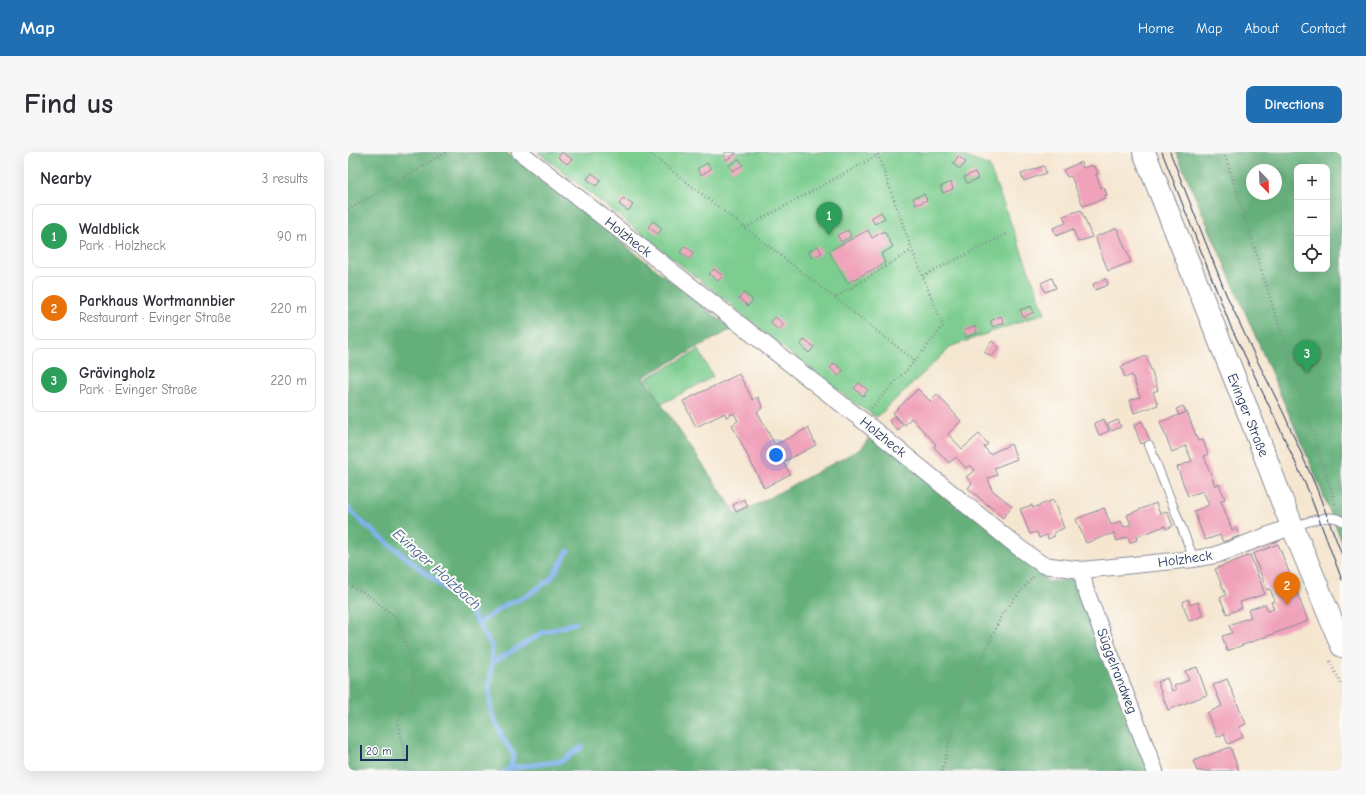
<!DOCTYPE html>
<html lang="en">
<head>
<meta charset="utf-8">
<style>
	:root { --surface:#fff; --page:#f7f7f7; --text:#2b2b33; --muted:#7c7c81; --line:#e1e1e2; --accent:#1f6fb2 }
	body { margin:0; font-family:"Comic Neue",sans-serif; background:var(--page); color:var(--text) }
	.controls { position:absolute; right:12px; top:12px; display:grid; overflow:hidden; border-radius:8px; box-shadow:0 4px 16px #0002 }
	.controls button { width:36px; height:36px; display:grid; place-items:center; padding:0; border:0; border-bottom:1px solid var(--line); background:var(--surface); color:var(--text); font:20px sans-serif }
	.compass { position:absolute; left:898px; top:12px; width:36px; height:36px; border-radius:50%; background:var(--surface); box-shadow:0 4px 16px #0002; rotate:157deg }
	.scale { position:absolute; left:12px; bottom:10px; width:48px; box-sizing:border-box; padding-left:4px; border:2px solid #1b2f5e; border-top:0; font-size:11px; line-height:14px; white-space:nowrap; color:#1b2f5e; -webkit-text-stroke:3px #fdfcf7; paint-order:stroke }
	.you { position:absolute; left:428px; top:303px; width:14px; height:14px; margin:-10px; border:3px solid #fff; border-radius:50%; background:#1a73e8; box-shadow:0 0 0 6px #1a73e833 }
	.badge { display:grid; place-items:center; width:26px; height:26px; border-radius:50%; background:var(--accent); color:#fff; font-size:13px; font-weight:700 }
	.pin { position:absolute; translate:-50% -33px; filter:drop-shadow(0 1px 2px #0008) }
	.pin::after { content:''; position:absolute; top:21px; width:14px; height:12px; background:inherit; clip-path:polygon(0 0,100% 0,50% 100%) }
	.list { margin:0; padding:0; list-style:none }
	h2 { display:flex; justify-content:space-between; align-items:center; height:52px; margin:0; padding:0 16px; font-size:17px }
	h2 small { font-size:13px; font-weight:400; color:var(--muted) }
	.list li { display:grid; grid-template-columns:26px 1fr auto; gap:12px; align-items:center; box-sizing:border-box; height:64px; margin:0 8px 8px; padding:0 8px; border:1px solid var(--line); border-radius:8px }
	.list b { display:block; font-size:15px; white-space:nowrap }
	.list p { margin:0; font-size:13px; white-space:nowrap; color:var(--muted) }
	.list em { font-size:13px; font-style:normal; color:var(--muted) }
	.icon { flex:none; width:22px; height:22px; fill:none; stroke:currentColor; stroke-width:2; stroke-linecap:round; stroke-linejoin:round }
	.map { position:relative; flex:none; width:994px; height:619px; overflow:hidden; border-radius:8px }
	header { display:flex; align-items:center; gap:24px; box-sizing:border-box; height:56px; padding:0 20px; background:var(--accent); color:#fff }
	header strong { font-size:19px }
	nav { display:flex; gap:22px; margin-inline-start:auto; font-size:14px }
	.intro { display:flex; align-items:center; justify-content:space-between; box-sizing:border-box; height:96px; padding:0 24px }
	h1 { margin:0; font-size:28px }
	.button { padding:10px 18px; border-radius:8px; background:var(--accent); color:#fff; font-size:14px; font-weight:700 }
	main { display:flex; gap:24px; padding:0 24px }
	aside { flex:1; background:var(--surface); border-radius:8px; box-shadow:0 4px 16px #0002 }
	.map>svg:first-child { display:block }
	.green { fill:#7ccd8f; stroke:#4c7e76 }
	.forest { fill:#65b07a; stroke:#40706c; fill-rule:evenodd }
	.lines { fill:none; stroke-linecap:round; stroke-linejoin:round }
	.stream { stroke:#81b1ec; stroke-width:5 }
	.building { fill:#f0a2ba }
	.lane-casing { stroke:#888a97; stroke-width:10 }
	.street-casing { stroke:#888a97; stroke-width:18 }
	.primary-casing { stroke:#888a97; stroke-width:24 }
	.path { stroke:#888a97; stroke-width:2.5; stroke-dasharray:1 3; stroke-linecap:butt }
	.lane { stroke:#fff; stroke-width:8 }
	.street { stroke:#fff; stroke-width:16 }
	.primary { stroke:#fff; stroke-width:22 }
	.tram { stroke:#1b2f5e; stroke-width:1 }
	.labels { text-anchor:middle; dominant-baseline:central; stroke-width:4; stroke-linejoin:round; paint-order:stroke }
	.street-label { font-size:14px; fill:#1b2f5e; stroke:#fdfcf7 }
	.water-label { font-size:15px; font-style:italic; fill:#3f5c90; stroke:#fdfcf7 }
</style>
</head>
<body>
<header>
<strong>Map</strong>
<nav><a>Home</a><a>Map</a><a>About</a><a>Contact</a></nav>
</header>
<div class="intro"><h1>Find us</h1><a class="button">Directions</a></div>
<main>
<aside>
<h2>Nearby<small>3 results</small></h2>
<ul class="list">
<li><span class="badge" style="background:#2e9e5b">1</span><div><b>Waldblick</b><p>Park · Holzheck</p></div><em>90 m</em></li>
<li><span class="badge" style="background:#e8710a">2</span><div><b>Parkhaus Wortmannbier</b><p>Restaurant · Evinger Straße</p></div><em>220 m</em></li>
<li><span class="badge" style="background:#2e9e5b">3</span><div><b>Grävingholz</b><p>Park · Evinger Straße</p></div><em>220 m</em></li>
</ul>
</aside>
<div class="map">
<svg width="994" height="619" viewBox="0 0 994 619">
	<rect width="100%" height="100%" fill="#fdfcf7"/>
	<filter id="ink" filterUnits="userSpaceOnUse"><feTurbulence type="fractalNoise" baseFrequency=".025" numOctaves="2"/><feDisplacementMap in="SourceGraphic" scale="8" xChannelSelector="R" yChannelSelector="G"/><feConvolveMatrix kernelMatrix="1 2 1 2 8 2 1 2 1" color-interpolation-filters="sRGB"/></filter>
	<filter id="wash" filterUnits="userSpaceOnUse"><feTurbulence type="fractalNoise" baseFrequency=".012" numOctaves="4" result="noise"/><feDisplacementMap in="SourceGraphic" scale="16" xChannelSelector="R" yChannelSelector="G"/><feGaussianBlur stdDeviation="0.9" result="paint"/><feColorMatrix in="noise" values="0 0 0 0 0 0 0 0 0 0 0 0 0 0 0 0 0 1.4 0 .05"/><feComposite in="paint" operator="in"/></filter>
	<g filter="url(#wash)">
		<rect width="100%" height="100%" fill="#f5e6d0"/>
		<path class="green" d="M 190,0 L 605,0 L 641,14 L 697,161 L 604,194 L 529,265 L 505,250 L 399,167 L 381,151 Z
			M 351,198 L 365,225 L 313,252 L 299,226 Z"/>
		<path class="forest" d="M 0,0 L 158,0 L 384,177 L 295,225 L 389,363 L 512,297 L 521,286 L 519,272 L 670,395 L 700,430 L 731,427 L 801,619 L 0,619 Z
			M 828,0 L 994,0 L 994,390 L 966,320 ZM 949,15 L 979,15 L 979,117 L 949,117 ZM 904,18 L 928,18 L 928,42 L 904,42 Z"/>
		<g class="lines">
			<path class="stream" d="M 0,356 L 16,372 L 89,430 L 124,461 L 144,495 L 144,511 L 141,537 L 143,559 L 155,587 L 166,603 L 162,616 L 158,619
				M 130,472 L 157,453 L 177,445 L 203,427 L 220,399
				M 144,511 L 194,481 L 227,471
				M 162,616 L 214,609 L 234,595"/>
		</g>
		<g id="blocks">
			<path class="building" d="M 214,0 L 224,7 L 219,12 L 210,5 Z
				M 378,0 L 387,0 L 388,2 L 378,8 L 375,2 Z
				M 610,4 L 618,10 L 612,17 L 605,12 Z
				M 391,7 L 395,13 L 384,19 L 381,13 Z
				M 733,10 L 735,16 L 744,13 L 745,15 L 747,14 L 750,22 L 748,22 L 753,36 L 756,35 L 759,43 L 756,44 L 757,46 L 735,54 L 723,24 L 719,25 L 715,18 Z
				M 359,11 L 363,17 L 353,23 L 349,17 Z
				M 696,14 L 698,21 L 676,29 L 673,22 Z
				M 627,20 L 630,27 L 619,31 L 616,25 Z
				M 244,21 L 253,28 L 248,34 L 239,27 Z
				M 603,30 L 605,37 L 595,41 L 592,35 Z
				M 576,42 L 579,48 L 568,53 L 565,46 Z
				M 275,46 L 285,53 L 280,59 L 271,52 Z
				M 733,58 L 744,85 L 730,90 L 725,77 L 708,84 L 705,76 L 718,71 L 715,64 Z
				M 533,60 L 537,66 L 527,72 L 523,66 Z
				M 305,69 L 314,76 L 310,82 L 300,75 Z
				M 769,76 L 783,110 L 760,119 L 747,85 Z
				M 500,78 L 503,84 L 493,90 L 489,83 Z
				M 520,78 L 524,86 L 536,79 L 545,95 L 533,102 L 537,111 L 499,131 L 481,99 Z
				M 337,94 L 346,101 L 341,107 L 332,100 Z
				M 470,94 L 474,101 L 464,106 L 460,100 Z
				M 366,117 L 375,124 L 370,129 L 361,122 Z
				M 704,126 L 708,136 L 697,140 L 693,131 Z
				M 758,127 L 760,133 L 747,138 L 745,132 Z
				M 396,141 L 405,148 L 400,154 L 391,146 Z
				M 683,154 L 686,160 L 675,165 L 672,158 Z
				M 653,164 L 656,171 L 645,175 L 642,169 Z
				M 427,165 L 436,172 L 431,178 L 422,171 Z
				M 627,174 L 629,181 L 618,185 L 616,178 Z
				M 456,188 L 466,195 L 461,201 L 452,193 Z
				M 644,189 L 651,195 L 644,205 L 636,200 Z
				M 798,204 L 810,238 L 805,240 L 810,253 L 786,261 L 782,248 L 792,245 L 784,223 L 777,226 L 773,215 Z
				M 486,211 L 495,218 L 491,224 L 482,216 Z
				M 391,222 L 405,248 L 410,245 L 415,256 L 409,259 L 427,293 L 460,276 L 468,293 L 435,310 L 442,322 L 416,336 L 384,273 L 390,269 L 386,261 L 378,265 L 377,261 L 348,275 L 335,249 Z
				M 511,231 L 520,238 L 515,244 L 506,236 Z
				M 570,237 L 582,249 L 589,242 L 613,269 L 600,282 L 614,297 L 631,282 L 640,292 L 636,295 L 642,302 L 663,292 L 669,307 L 646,316 L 649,323 L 640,326 L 644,338 L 664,354 L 655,366 L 620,336 L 624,331 L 618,325 L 627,318 L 622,313 L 618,316 L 608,305 L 601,311 L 586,295 L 588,292 L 563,266 L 557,273 L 545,261 Z
				M 835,254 L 838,260 L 831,263 L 828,257 Z
				M 839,260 L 850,289 L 855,288 L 860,303 L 856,304 L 867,334 L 871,332 L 877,347 L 873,349 L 884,378 L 888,376 L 891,384 L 875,390 L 872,383 L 857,388 L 846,359 L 861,353 L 855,339 L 840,344 L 829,315 L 844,309 L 841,302 L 838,294 L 824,300 L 812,270 Z
				M 546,264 L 555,273 L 550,279 L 541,269 Z
				M 756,267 L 761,279 L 751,283 L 746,271 Z
				M 770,268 L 773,275 L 763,279 L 760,272 Z
				M 794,269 L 802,289 L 793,292 L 786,273 Z
				M 396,347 L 400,354 L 388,360 L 385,353 Z
				M 705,348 L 716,376 L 705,381 L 707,384 L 700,387 L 699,383 L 691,386 L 689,380 L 682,382 L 672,357 L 684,353 L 685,356 Z
				M 808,351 L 812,362 L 819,359 L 825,374 L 818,377 L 817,374 L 788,385 L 789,388 L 782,391 L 780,385 L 769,389 L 766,381 L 738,391 L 728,367 L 756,356 L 763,373 L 773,369 L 776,375 L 783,372 L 779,363 Z
				M 930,392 L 960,469 L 879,499 L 874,484 L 884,481 L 881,473 L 903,465 L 900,458 L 917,452 L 920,459 L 926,457 L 923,450 L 927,449 L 922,437 L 919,438 L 905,402 Z
				M 902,403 L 917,442 L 892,450 L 894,456 L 879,462 L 872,446 L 878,443 L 867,417 Z
				M 840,447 L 842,453 L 850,450 L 855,464 L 841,469 L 835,452 L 836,449 Z
				M 849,515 L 859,543 L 820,558 L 809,530 L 819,526 L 824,539 L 828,538 L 826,534 L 841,528 L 837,519 Z
				M 879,527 L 898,572 L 891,575 L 895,585 L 880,592 L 876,582 L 869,585 L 859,561 L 874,554 L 865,533 Z
				M 882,595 L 891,619 L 849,619 L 845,609 Z"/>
		</g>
	</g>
	<g filter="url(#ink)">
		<use href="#blocks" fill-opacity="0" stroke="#888a97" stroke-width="1"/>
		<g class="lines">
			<g class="lane-casing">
				<path id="lane" d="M 801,293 L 846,407
					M 946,374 C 959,371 982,360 994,369"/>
			</g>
			<g class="street-casing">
				<path id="street" d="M 172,0 L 519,272 L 670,395 L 695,413 L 734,418 L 846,407 L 868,403 L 945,374
					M 734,418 L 737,436 L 807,619"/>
			</g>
			<g class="primary-casing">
				<path id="primary" d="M 796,0 L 903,267 L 934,349 L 994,494"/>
			</g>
			<path class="path" d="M 300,0 L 487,146 L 564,98
				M 876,0 L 988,354
				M 0,58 L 99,0
				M 397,76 L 530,3
				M 575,124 L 661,81
				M 487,146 L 567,209
				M 523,256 L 567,209 L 595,174 L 564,98 L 529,0
				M 0,433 L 17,441 L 50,467 L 60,500 L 67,532 L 50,568 L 59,614 L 57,619
				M 982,509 L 994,534
				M 594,619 L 607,568 L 654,462 L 686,424"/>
			<use href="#lane" class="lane"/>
			<use href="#street" class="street"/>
			<use href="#primary" class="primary"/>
			<path class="tram" d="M 814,0 L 883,175 L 927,266 L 960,338 L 994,428
				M 822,0 L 878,142 L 905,200 L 936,262 L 968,335 L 994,403"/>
		</g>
	</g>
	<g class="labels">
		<g class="street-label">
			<text transform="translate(280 85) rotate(38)">Holzheck</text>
			<text transform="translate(900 263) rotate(68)">Evinger Straße</text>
			<text transform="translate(535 285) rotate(39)">Holzheck</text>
			<text transform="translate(837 407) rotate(-8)">Holzheck</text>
			<text transform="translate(769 519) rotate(69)">Süggelrandweg</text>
		</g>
		<g class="water-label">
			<text transform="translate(89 417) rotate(42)">Evinger Holzbach</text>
		</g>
	</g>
</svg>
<div class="controls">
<button>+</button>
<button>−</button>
<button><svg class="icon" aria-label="locate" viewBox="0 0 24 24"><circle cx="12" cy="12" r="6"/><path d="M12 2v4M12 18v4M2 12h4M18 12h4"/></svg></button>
</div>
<svg class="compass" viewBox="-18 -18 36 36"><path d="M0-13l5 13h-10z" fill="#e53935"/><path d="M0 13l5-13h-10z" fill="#7c7c81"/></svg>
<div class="scale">20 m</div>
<div class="you"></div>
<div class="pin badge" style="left:481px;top:83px;background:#2e9e5b">1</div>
<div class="pin badge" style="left:939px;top:453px;background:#e8710a">2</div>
<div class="pin badge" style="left:959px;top:221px;background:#2e9e5b">3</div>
</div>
</main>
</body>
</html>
